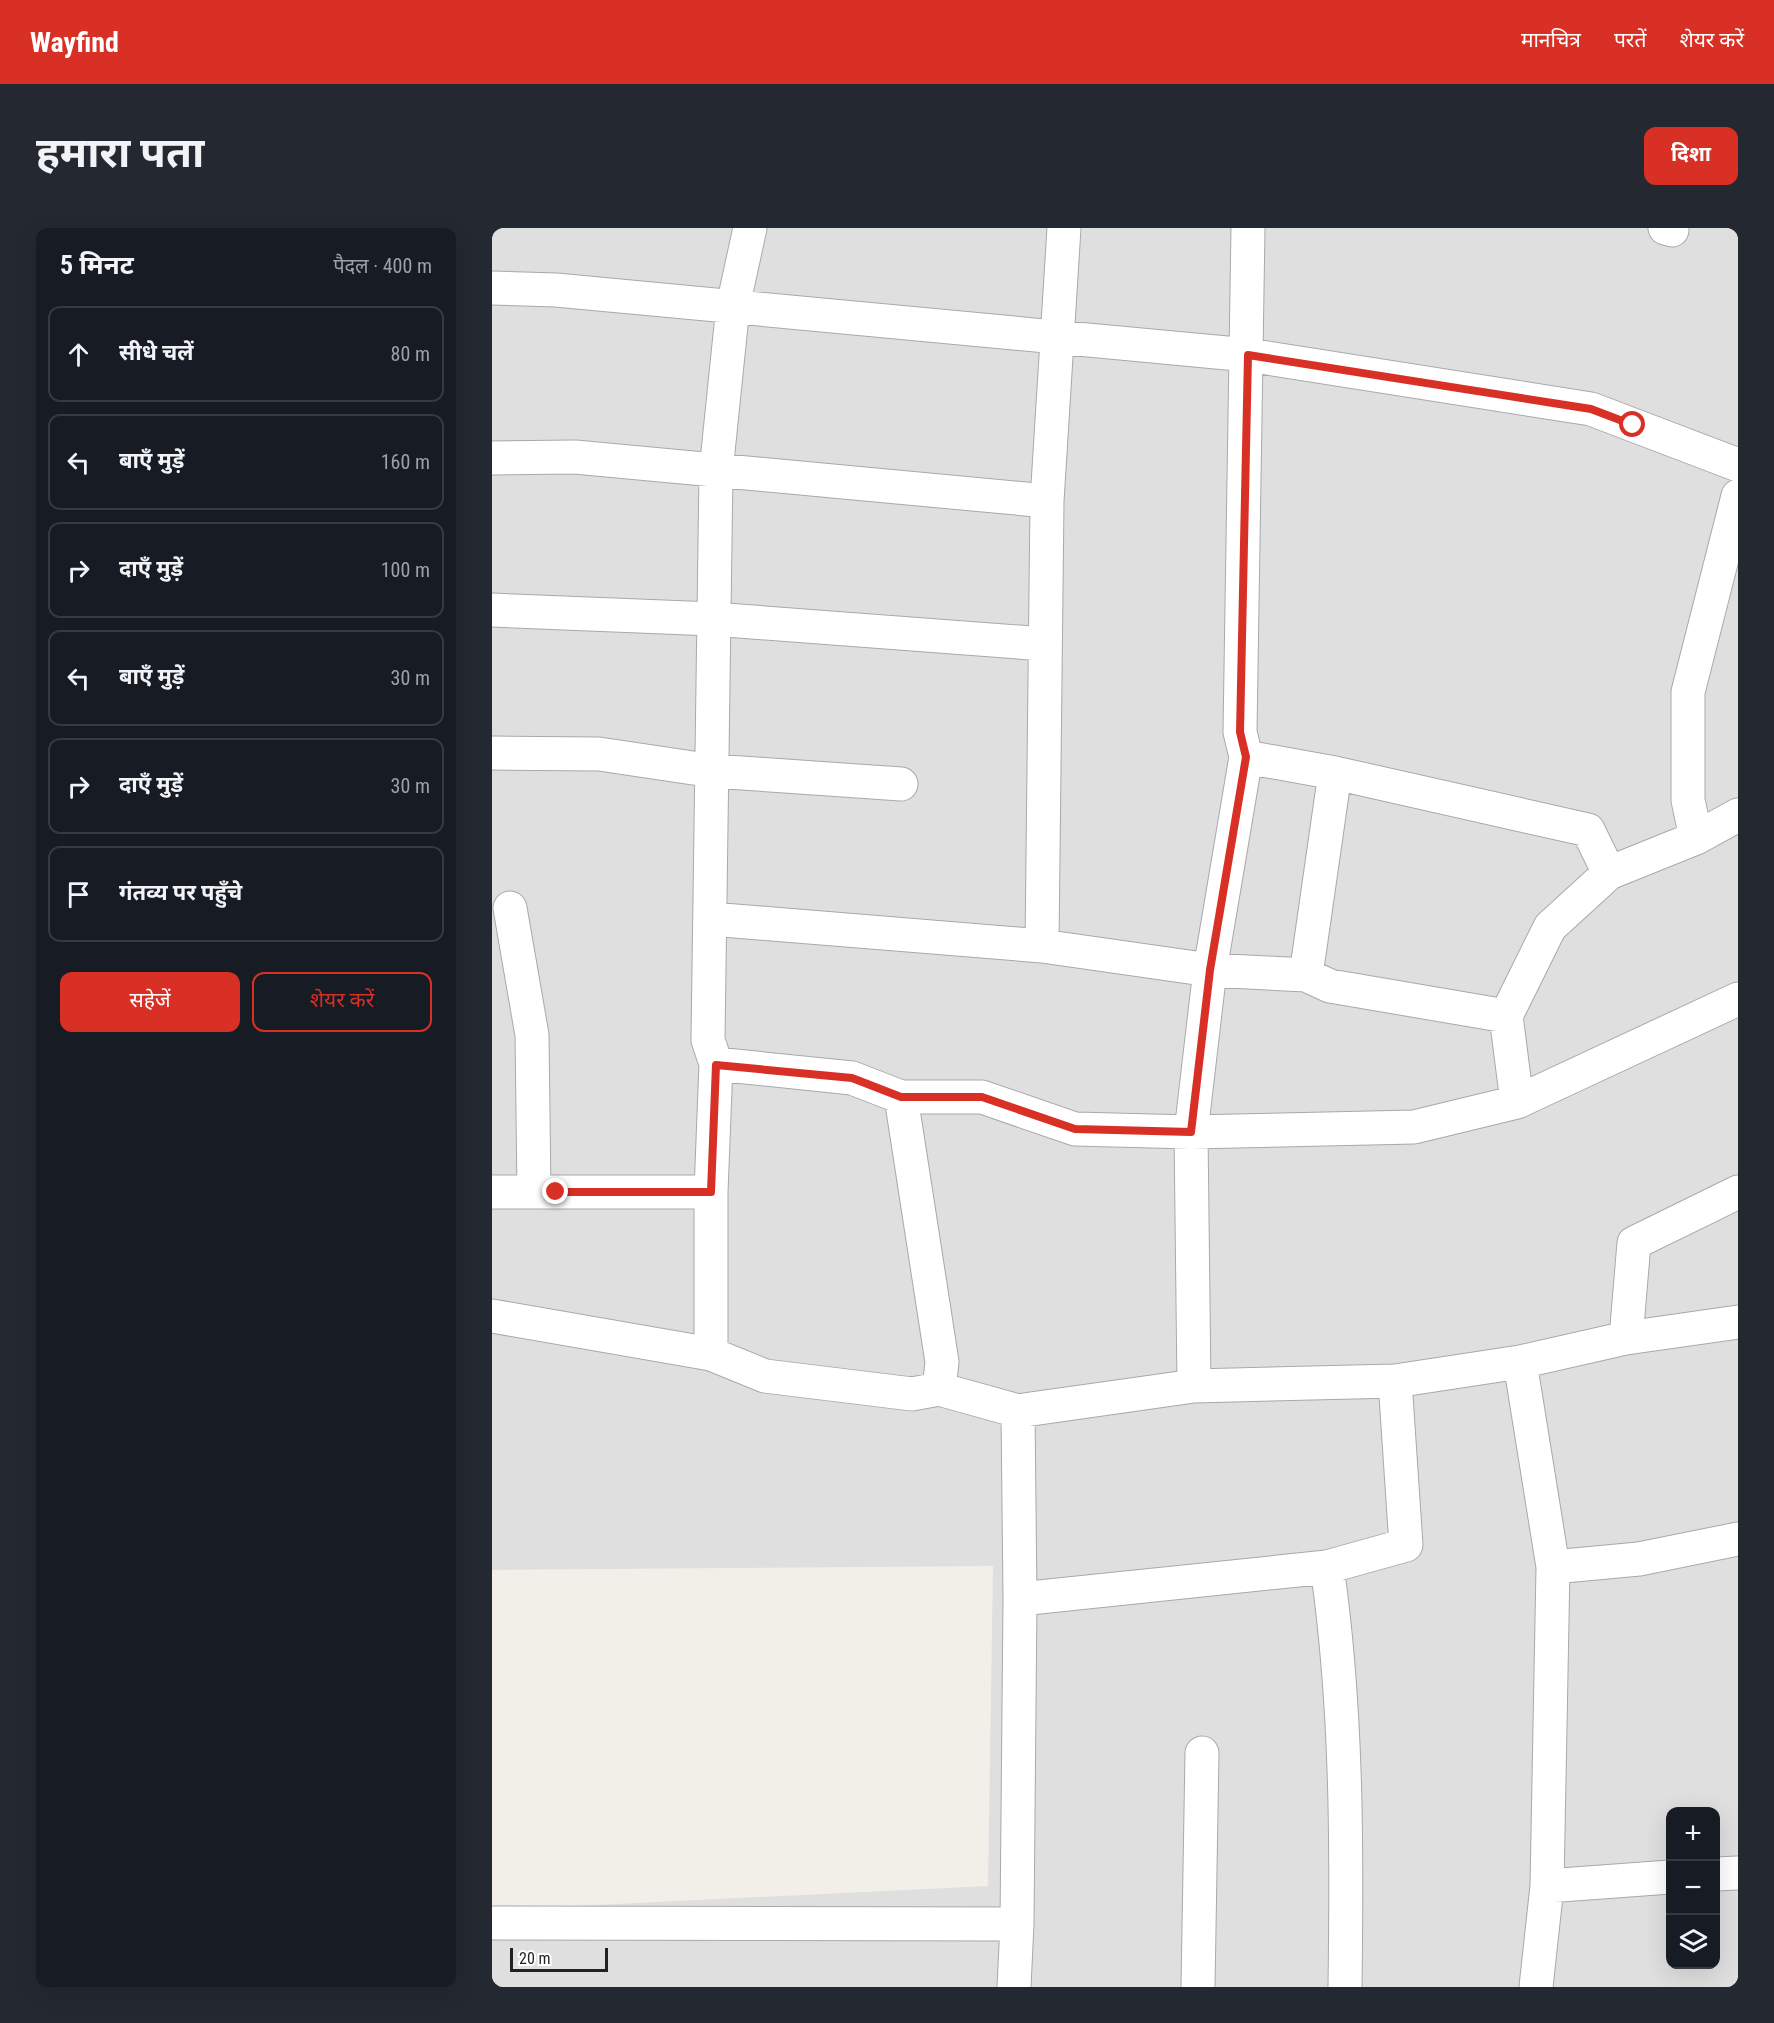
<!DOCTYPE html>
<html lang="hi">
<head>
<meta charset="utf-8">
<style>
	:root { --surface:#171b24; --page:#242831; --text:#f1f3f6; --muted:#9ea1a6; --line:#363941; --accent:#d93025 }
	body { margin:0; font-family:"Roboto Condensed","Noto Sans Devanagari",sans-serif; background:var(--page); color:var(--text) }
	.controls { position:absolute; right:18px; bottom:18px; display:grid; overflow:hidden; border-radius:12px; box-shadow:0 6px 24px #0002 }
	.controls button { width:54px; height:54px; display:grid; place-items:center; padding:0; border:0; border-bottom:2px solid var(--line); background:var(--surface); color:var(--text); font:30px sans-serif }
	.scale { position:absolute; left:18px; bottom:15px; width:98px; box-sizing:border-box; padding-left:6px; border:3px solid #222; border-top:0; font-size:16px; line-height:21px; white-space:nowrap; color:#222; -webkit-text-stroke:4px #fff; paint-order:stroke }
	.stop { position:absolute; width:18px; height:18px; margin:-14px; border:4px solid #d93025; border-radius:50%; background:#fff }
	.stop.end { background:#d93025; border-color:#fff; box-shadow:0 2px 6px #0008 }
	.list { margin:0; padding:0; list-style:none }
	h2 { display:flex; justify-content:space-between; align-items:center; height:78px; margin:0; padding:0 24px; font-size:26px }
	h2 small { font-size:20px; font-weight:400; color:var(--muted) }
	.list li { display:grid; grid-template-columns:39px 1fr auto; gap:18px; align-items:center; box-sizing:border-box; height:96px; margin:0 12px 12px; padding:0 12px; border:2px solid var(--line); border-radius:12px }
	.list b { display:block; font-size:22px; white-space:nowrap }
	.list em { font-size:20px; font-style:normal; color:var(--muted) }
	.actions { display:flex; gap:12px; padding:18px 24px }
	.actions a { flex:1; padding:14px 0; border:2px solid var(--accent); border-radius:12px; text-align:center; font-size:21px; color:var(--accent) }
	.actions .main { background:var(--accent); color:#fff }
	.icon { flex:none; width:33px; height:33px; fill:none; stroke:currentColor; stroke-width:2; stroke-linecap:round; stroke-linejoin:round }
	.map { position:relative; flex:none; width:1246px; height:1759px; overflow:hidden; border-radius:12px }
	header { display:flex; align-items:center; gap:36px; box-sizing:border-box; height:84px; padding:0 30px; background:var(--accent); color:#fff }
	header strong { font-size:28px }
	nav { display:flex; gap:33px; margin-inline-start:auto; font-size:21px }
	.intro { display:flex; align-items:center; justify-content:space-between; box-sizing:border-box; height:144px; padding:0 36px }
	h1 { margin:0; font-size:42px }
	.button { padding:15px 27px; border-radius:12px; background:var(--accent); color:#fff; font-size:21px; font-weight:700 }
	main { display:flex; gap:36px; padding:0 36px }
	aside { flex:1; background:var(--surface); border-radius:12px; box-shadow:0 6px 24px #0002 }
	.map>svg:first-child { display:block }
	.residential { fill:#e0dfdf; fill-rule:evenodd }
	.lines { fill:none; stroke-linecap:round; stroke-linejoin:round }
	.street-casing { stroke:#a9a9a9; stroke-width:35 }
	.street { stroke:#fff; stroke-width:33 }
	.route { stroke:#d93025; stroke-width:8 }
</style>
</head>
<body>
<header>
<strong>Wayfind</strong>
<nav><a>मानचित्र</a><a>परतें</a><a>शेयर करें</a></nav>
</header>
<div class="intro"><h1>हमारा पता</h1><a class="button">दिशा</a></div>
<main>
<aside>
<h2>5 मिनट<small>पैदल · 400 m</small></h2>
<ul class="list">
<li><svg class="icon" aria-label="ahead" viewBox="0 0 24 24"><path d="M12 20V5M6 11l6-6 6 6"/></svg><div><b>सीधे चलें</b></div><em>80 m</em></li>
<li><svg class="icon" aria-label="left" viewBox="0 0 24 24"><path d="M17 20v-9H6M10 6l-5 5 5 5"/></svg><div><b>बाएँ मुड़ें</b></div><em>160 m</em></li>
<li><svg class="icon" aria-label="right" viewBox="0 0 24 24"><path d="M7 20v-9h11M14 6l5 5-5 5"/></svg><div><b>दाएँ मुड़ें</b></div><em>100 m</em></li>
<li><svg class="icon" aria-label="left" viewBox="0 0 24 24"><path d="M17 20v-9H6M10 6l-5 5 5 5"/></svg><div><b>बाएँ मुड़ें</b></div><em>30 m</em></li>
<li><svg class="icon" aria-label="right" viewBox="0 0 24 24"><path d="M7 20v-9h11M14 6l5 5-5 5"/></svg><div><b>दाएँ मुड़ें</b></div><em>30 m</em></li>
<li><svg class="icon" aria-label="arrive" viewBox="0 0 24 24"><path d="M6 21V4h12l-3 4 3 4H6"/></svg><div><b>गंतव्य पर पहुँचे</b></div></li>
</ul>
<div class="actions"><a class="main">सहेजें</a><a>शेयर करें</a></div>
</aside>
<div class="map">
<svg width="1246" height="1759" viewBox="0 0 1246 1759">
	<rect width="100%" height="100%" fill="#f2efe9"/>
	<path class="residential" d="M 0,0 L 1246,0 L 1246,1759 L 0,1759 L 0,1682 L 496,1658 L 501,1338 L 0,1342 ZM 1178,1584 L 1224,1584 L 1224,1736 L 1178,1736 Z"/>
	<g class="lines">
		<g class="street-casing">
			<path id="street" d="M 1173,0 L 1180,2
				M 0,60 L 64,62 L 756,127 L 1099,181 L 1246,237
				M 0,230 L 83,229 L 555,273
				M 0,382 L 221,391 L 552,416
				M 0,525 L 107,526 L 221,543 L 409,556
				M 754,529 L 843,545 L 814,747
				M 843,545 L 1096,602 L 1117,645
				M 1204,610 L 1196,572 L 1196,464 L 1246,268
				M 18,680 L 40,807 L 42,964
				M 219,691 L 550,718 L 718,742 L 814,747 L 838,758 L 1014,788
				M 550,718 L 555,273 L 572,0
				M 224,836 L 360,850 L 409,869 L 490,869 L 583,901 L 699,904 L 922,899 L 1025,874 L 1246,771
				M 409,869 L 450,1134 L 447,1161
				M 1025,874 L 1014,788 L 1058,699 L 1117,645 L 1204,610 L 1246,587
				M 0,964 L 219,964
				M 0,1088 L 219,1126 L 273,1148 L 420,1166 L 447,1161 L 526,1183 L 702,1158 L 903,1153 L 1028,1134 L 1134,1110 L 1246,1094
				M 1134,1110 L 1142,1015 L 1246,964
				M 219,1126 L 219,964 L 224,836 L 216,812 L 224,243 L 241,78 L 258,0
				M 1028,1134 L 1061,1339 L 1055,1658 L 1178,1649
				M 702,1158 L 699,904 L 718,742 L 754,529 L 748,504 L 756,0
				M 835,1339 C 855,1477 855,1619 853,1759
				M 1061,1339 L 1147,1331 L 1246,1311
				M 528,1371 L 835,1339 L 914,1317 L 903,1153
				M 1224,1646 L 1246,1645
				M 0,1695 L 525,1696 L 528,1371 L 526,1183
				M 522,1759 L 525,1696
				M 706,1759 L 710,1525
				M 1044,1759 L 1055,1658"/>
		</g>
		<use href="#street" class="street"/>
	</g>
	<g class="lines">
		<path class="route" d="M 64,964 L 219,964 L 224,837 L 360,850 L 409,869 L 490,869 L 583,901 L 699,904 L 718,742 L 754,529 L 748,504 L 756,127 L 1099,181 L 1141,197"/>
	</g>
</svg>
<div class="controls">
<button>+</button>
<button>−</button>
<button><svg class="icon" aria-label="layers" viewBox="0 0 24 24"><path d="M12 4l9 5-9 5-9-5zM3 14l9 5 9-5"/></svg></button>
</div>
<div class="scale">20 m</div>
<div class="stop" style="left:1141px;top:197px"></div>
<div class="stop end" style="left:64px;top:964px"></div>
</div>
</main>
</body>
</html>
